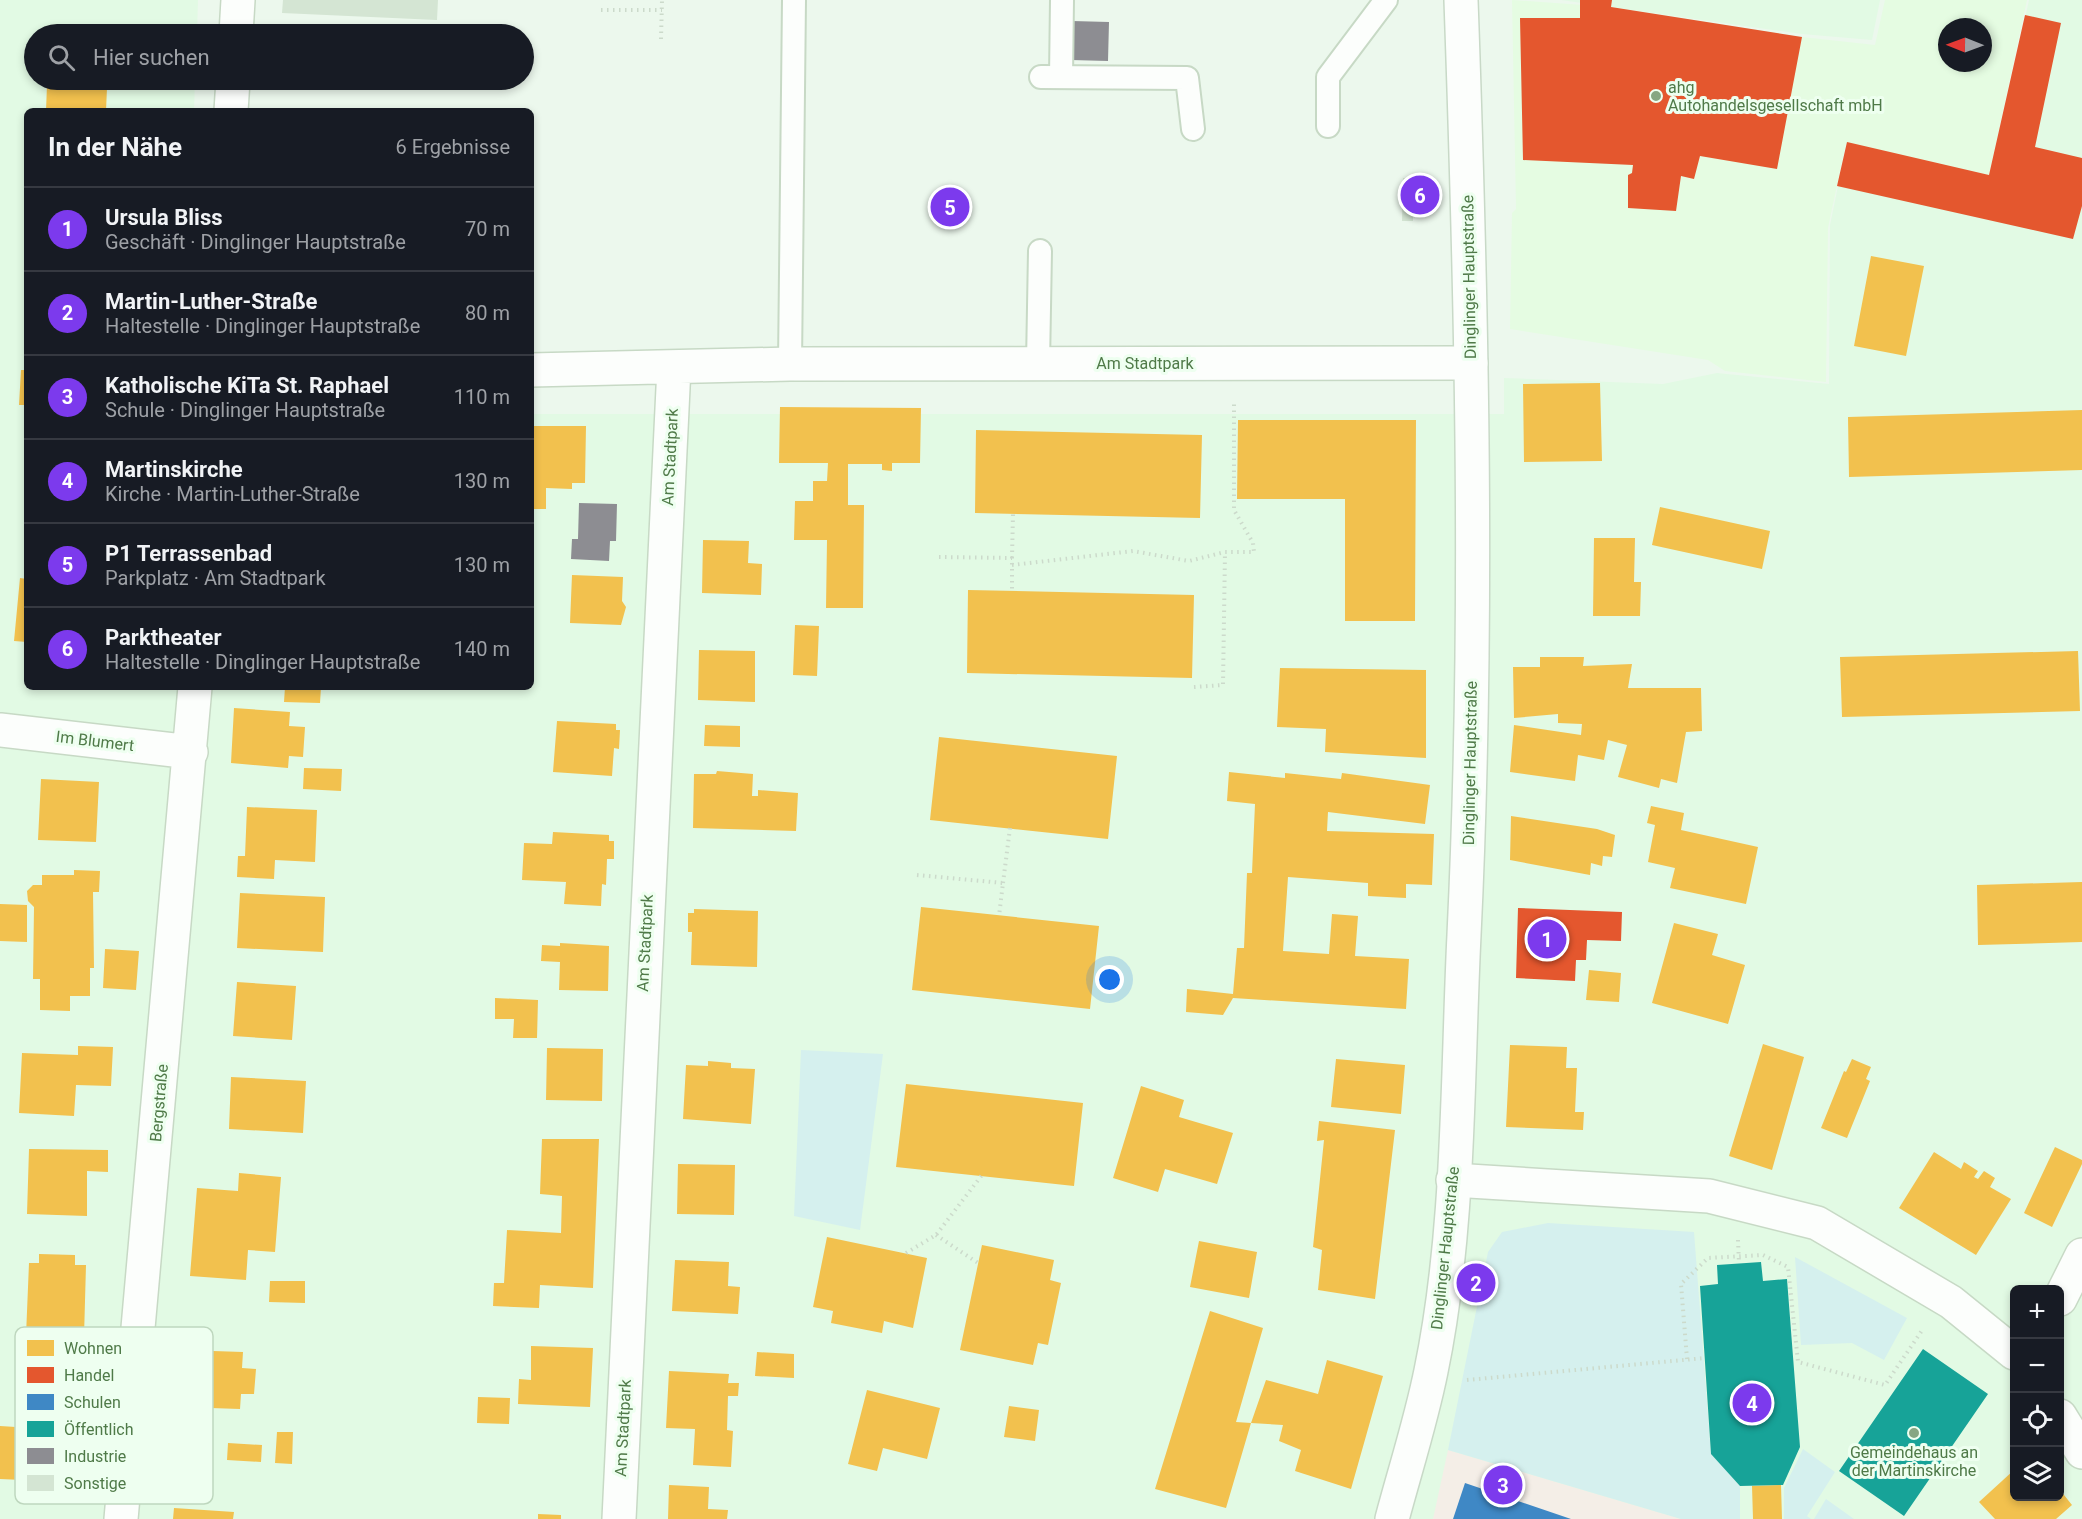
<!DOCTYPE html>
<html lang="de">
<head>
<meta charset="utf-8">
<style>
	:root { --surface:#171b24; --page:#242831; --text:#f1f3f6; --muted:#9ea1a6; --line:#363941; --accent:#7c3aed }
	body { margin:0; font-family:Roboto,sans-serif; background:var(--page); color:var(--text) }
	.controls { position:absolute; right:18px; bottom:18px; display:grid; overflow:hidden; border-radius:9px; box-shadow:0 3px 9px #0003 }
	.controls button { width:54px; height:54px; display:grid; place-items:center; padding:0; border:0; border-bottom:2px solid var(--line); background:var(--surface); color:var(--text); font:30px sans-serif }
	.compass { position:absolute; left:1938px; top:18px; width:54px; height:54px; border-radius:50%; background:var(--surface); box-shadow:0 3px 9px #0003; rotate:271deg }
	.you { position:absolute; left:1110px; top:980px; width:21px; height:21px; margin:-15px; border:4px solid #fff; border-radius:50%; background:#1a73e8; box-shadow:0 0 0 9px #1a73e833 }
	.badge { display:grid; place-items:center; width:39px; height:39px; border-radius:50%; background:var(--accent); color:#fff; font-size:20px; font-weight:700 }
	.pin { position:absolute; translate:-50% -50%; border:3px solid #fff; box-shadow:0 2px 6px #0006 }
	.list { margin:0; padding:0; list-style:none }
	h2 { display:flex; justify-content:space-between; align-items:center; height:78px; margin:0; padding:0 24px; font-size:26px }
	h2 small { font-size:20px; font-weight:400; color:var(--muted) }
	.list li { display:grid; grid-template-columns:39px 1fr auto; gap:18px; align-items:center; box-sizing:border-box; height:84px; padding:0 24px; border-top:2px solid var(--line) }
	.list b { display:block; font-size:22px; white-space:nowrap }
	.list p { margin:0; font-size:20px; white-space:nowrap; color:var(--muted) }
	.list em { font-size:20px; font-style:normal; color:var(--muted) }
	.icon { flex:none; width:33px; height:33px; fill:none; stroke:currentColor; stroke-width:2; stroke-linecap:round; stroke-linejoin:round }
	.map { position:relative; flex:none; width:2082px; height:1519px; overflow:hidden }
	.search { position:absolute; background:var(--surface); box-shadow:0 3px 9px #0003; left:24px; top:24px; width:510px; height:66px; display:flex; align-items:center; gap:15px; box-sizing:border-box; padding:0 21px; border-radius:33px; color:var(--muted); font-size:22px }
	.panel { position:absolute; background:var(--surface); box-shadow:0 3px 9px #0003; left:24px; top:108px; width:510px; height:582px; border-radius:9px }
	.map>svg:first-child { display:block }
	.residential { fill:#e2fae4; fill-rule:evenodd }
	.commercial { fill:#e5fce2; fill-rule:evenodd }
	.education { fill:#f4eee7 }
	.green { fill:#d5f0ee }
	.homes { fill:#f2c14e }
	.shops { fill:#e4572e }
	.schools { fill:#3f88c5 }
	.public { fill:#17a398 }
	.industry { fill:#8d8d92 }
	.building { fill:#d4e5d3 }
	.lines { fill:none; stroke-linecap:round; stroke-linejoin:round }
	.lane-casing { stroke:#c7d9c5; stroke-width:26 }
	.street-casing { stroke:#c7d9c5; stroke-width:36 }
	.secondary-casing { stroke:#c8d9c7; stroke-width:36 }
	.path { stroke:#ccdacb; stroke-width:4; stroke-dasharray:1.5 4.5; stroke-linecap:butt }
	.lane { stroke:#fcfefc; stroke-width:22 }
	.street { stroke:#fcfefc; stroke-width:33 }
	.secondary { stroke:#fcfefc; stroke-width:33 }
	.poi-dot { fill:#86a682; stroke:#eefff0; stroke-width:2 }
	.labels { text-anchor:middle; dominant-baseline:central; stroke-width:6; stroke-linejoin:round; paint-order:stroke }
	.poi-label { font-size:16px; fill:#4f7a48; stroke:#eefff0; text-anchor:start }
	.street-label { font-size:16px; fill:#4f7a48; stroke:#eefff0 }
	.key { fill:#eefff0; stroke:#bed7be; stroke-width:1.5 }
	.key-label { font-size:16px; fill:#4f7a48 }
</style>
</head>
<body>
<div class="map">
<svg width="2082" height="1519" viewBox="0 0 2082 1519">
	<rect width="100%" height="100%" fill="#ecf8ed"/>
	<path class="residential" d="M 0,0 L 198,0 L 197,34 L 34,34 L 34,80 L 195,80 L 194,111 L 27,111 L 27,687 L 531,687 L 531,414 L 1504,414 L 1504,378 L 1663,384 L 1717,373 L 1829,384 L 1830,225 L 1847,142 L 1990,176 L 2029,0 L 2082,0 L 2082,1519 L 0,1519 ZM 2014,1290 L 2060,1290 L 2060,1496 L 2014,1496 Z
		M 1561,0 L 1880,0 L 1872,40 L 1802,34 Z"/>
	<path class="commercial" d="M 1512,0 L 1611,7 L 1802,37 L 1875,45 L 1885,0 L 2027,0 L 1989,175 L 1846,143 L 1828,228 L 1826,382 L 1725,371 L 1708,360 L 1510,329 L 1512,213 L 1516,209 ZM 1947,27 L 1983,27 L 1983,63 L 1947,63 Z"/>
	<path class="education" d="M 1448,1450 L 1681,1519 L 1433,1519 Z"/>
	<path class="green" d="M 801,1050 L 883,1054 L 860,1230 L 794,1216 Z
		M 1548,1223 L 1694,1232 L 1711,1454 L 1740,1486 L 1740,1519 L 1681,1519 L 1448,1450 L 1488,1252 L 1502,1232 Z
		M 1795,1257 L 1907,1318 L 1884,1360 L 1852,1343 L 1801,1345 Z
		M 1803,1449 L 1835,1472 L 1807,1516 L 1811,1519 L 1784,1519 L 1784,1488 Z
		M 1826,1499 L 1854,1519 L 1814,1519 Z"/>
	<path class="homes" d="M 47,85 L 107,88 L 106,111 L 46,111 Z
		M 1871,256 L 1924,266 L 1906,356 L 1854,346 Z
		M 21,370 L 27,370 L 27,405 L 19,405 Z
		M 1600,383 L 1602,461 L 1524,462 L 1523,384 Z
		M 780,407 L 921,408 L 920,463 L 892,463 L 892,471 L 882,470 L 882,464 L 848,464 L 848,505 L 864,505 L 863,608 L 826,608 L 827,540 L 794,540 L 795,501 L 813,501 L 813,481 L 827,481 L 828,463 L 779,463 Z
		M 2082,410 L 2082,470 L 1849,477 L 1848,417 Z
		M 1238,420 L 1416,420 L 1415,621 L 1345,621 L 1345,499 L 1237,499 Z
		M 531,426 L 586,426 L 585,483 L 572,483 L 572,489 L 546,488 L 546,509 L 531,509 Z
		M 976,430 L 1202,435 L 1200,518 L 975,513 Z
		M 1660,507 L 1770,531 L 1762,569 L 1652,545 Z
		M 1594,538 L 1635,538 L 1634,582 L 1641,582 L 1640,616 L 1593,616 Z
		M 703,540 L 749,541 L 748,563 L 762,564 L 761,595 L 702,593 Z
		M 572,575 L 623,577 L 622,601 L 626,607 L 621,625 L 570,623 Z
		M 20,578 L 27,579 L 27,642 L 14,641 Z
		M 968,590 L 1194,595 L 1192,678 L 967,673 Z
		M 795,625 L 819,626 L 817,676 L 793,675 Z
		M 699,650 L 755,651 L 755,702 L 698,700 Z
		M 2078,651 L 2080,711 L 1842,717 L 1840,657 Z
		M 1540,657 L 1584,657 L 1583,666 L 1632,664 L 1628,688 L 1701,688 L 1702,731 L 1686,732 L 1677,783 L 1661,779 L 1659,788 L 1618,777 L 1627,745 L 1608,740 L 1604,760 L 1578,755 L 1575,781 L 1510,772 L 1514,725 L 1581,735 L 1582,724 L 1558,723 L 1558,714 L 1514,718 L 1513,667 L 1540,667 Z
		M 1280,668 L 1426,670 L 1426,758 L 1325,752 L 1326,729 L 1277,727 Z
		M 285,687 L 321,687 L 320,703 L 284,702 Z
		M 234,708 L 290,712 L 289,726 L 305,727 L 303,757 L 289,756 L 288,768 L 231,763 Z
		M 557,721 L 616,724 L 616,730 L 620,730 L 619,749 L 614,748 L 612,776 L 553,772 Z
		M 705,725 L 740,726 L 740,747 L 704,746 Z
		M 939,737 L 1117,756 L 1108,839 L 930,820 Z
		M 304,768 L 342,769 L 341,791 L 303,789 Z
		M 717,771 L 753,774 L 752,796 L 758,796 L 758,790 L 798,793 L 796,831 L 693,828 L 694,774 L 716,774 Z
		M 1229,772 L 1285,778 L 1285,773 L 1341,779 L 1342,773 L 1430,785 L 1425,824 L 1328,812 L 1327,831 L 1434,834 L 1432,885 L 1406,884 L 1406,898 L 1368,896 L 1368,883 L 1288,877 L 1283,951 L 1329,954 L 1332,914 L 1358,916 L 1355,956 L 1409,959 L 1406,1009 L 1233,998 L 1223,1015 L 1186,1012 L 1187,989 L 1233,994 L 1237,948 L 1244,948 L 1247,873 L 1252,873 L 1255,804 L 1227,801 Z
		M 41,779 L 99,782 L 96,842 L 38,840 Z
		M 1651,806 L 1684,813 L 1681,830 L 1758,847 L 1746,904 L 1670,888 L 1675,868 L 1648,862 L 1655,825 L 1647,823 Z
		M 247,807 L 317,810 L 315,862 L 275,860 L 274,879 L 237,877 L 238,856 L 245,856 Z
		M 1511,816 L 1597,829 L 1615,835 L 1612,857 L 1603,856 L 1602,866 L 1591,863 L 1590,875 L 1510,860 Z
		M 553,832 L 609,835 L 609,841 L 614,841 L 614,859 L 607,859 L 606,885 L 602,884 L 601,906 L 564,904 L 566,882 L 522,880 L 524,843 L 552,844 Z
		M 74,870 L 100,871 L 99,892 L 93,892 L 94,968 L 90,968 L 90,996 L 70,996 L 70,1011 L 40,1010 L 40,979 L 33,979 L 34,907 L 28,901 L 27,891 L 33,885 L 42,885 L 42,875 L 74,875 Z
		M 2082,882 L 2082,942 L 1978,945 L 1977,885 Z
		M 240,893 L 325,897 L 323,952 L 237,948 Z
		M 0,904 L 27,905 L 27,942 L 0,941 Z
		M 921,907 L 1099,926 L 1090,1009 L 912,990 Z
		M 694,909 L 758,911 L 757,967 L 691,965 L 692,932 L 688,932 L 688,913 L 694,913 Z
		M 1674,923 L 1718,934 L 1712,955 L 1745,965 L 1728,1024 L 1652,1003 Z
		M 560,943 L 609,946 L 608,991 L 559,990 L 560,962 L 541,961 L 542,945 L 560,946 Z
		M 105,949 L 139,951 L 136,990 L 103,988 Z
		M 1589,970 L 1621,973 L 1619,1002 L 1586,1000 Z
		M 237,982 L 296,986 L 292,1040 L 233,1036 Z
		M 495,998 L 538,1000 L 537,1038 L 513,1038 L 514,1019 L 495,1019 Z
		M 1763,1044 L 1804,1057 L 1772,1170 L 1729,1156 Z
		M 1510,1045 L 1567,1047 L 1566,1068 L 1577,1068 L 1575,1112 L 1584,1112 L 1583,1130 L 1506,1127 Z
		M 78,1046 L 113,1047 L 111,1086 L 76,1085 L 74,1116 L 19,1113 L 22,1053 L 78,1055 Z
		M 547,1048 L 603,1049 L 602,1101 L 546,1100 Z
		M 1336,1059 L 1405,1065 L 1401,1114 L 1331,1107 Z
		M 1852,1059 L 1871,1067 L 1866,1079 L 1870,1081 L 1847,1138 L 1821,1128 L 1844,1071 L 1846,1072 Z
		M 708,1061 L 731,1063 L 731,1068 L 755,1069 L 751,1124 L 683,1119 L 686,1065 L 708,1066 Z
		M 231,1077 L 306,1081 L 303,1133 L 229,1129 Z
		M 906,1084 L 1083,1103 L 1074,1186 L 896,1167 Z
		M 1141,1086 L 1184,1100 L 1179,1117 L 1233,1133 L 1217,1184 L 1165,1169 L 1158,1192 L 1113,1178 Z
		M 1319,1121 L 1395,1130 L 1375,1299 L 1318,1290 L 1322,1250 L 1313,1247 L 1324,1140 L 1317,1141 Z
		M 542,1139 L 599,1139 L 593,1288 L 540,1285 L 539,1308 L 493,1306 L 494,1283 L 504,1283 L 507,1230 L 561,1233 L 562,1196 L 540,1194 Z
		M 2055,1147 L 2082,1160 L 2082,1164 L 2052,1227 L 2024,1213 Z
		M 29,1149 L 108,1150 L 108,1172 L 87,1171 L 87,1216 L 27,1214 Z
		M 1934,1152 L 1961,1169 L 1964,1162 L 1978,1171 L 1974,1177 L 1978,1179 L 1984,1171 L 1995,1178 L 1990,1187 L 2011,1199 L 1976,1255 L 1899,1208 Z
		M 678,1164 L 735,1165 L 734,1215 L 677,1214 Z
		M 239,1173 L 281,1177 L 275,1252 L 248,1250 L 246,1280 L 190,1276 L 197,1188 L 238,1191 Z
		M 827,1237 L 927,1258 L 913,1328 L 884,1321 L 882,1333 L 831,1323 L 833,1311 L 813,1307 Z
		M 1199,1241 L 1257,1252 L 1249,1298 L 1190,1287 Z
		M 982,1245 L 1054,1260 L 1050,1280 L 1061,1283 L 1048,1345 L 1038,1343 L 1033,1365 L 960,1350 Z
		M 39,1254 L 75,1255 L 75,1265 L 86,1265 L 84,1337 L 26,1336 L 29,1263 L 39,1263 Z
		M 675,1260 L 729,1262 L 728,1286 L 740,1287 L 738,1314 L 672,1311 Z
		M 270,1281 L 305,1281 L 305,1303 L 269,1302 Z
		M 1210,1311 L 1263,1328 L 1236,1422 L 1251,1423 L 1226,1508 L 1155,1489 Z
		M 531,1346 L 593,1348 L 590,1407 L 518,1404 L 519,1379 L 531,1380 Z
		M 183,1350 L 243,1352 L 242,1368 L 256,1369 L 254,1394 L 241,1394 L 240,1409 L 181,1407 Z
		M 757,1352 L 794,1354 L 794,1378 L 755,1376 Z
		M 1327,1360 L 1383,1376 L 1351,1489 L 1295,1471 L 1301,1450 L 1279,1441 L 1283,1425 L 1251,1423 L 1266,1380 L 1318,1394 Z
		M 669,1371 L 729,1374 L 728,1383 L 739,1383 L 738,1396 L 728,1396 L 727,1430 L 733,1431 L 731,1467 L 693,1465 L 695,1429 L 666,1428 Z
		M 867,1390 L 940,1408 L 927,1459 L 883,1448 L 877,1471 L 848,1464 Z
		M 478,1397 L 510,1398 L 509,1424 L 477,1423 Z
		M 1009,1406 L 1039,1410 L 1035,1441 L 1004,1437 Z
		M 0,1426 L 48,1429 L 45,1481 L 0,1479 Z
		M 277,1432 L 293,1432 L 292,1464 L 275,1463 Z
		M 228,1443 L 262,1445 L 261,1462 L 227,1460 Z
		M 2014,1470 L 2014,1497 L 2060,1497 L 2060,1490 L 2072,1505 L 2056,1519 L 1995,1519 L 1979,1502 Z
		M 669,1485 L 709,1487 L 708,1509 L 728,1510 L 727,1519 L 668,1519 Z
		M 1781,1485 L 1782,1519 L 1753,1519 L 1752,1486 Z
		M 174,1508 L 234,1512 L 233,1519 L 173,1519 Z
		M 538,1514 L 561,1515 L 561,1519 L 538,1519 Z"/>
	<path class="shops" d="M 1580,0 L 1612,0 L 1611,7 L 1802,37 L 1777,169 L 1700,156 L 1694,179 L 1681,176 L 1676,211 L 1628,208 L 1628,175 L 1632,173 L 1633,165 L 1523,160 L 1520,18 L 1580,18 Z
		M 2025,15 L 2061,23 L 2035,147 L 2082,158 L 2082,206 L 2073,239 L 1837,186 L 1847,142 L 1989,175 Z
		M 1518,908 L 1622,912 L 1621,941 L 1587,940 L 1586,960 L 1576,960 L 1575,981 L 1516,978 Z"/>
	<path class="schools" d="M 1465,1483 L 1571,1519 L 1453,1519 Z"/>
	<path class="public" d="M 1761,1262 L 1763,1281 L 1787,1279 L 1800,1447 L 1783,1485 L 1740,1486 L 1711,1454 L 1700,1286 L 1718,1284 L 1717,1265 Z
		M 1923,1349 L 1988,1394 L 1904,1516 L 1839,1471 Z"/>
	<path class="industry" d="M 1072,21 L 1109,22 L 1108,61 L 1071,60 Z
		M 579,503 L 617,504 L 616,541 L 610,541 L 609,561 L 571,559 L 572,539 L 578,539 Z"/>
	<path class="building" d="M 283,0 L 438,0 L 437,20 L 282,13 Z
		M 1403,178 L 1414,178 L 1413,221 L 1402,221 Z"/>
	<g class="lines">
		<g class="lane-casing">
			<path id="lane" d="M 1041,77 L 1187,78 L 1193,129
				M 1061,77 L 1062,0
				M 1328,126 L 1328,77 L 1386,0
				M 790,364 L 794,0
				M 1038,364 L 1040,251"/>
		</g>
		<g class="street-casing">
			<path id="street" d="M 236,34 L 238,0
				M 231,111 L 233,80
				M 531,370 L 790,364 L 1471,363
				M 0,730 L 191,752
				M 1453,1180 L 1709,1196 L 1817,1223 L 1951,1302 L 2014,1353
				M 2060,1299 L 2082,1255
				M 2060,1416 L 2082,1452
				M 121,1519 L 195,687
				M 619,1519 L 674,367"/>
		</g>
		<g class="secondary-casing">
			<path id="secondary" d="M 1392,1519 C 1405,1470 1421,1421 1431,1371 C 1460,1231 1457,1078 1464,935 C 1479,624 1472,312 1461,0"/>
		</g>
		<path class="path" d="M 601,10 L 662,10
			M 661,39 L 662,0
			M 939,557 L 1012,558 L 1012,591
			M 1012,558 L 1013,514
			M 1012,565 L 1133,551 L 1189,561 L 1225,552 L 1254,552 L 1253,543 L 1234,510 L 1234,400
			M 1194,687 L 1223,685 L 1225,552
			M 917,875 L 1003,883 L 999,916
			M 1003,883 L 1010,828
			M 936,1235 L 978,1263
			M 1738,1240 L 1739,1263
			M 906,1253 L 936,1235 L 982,1175
			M 1687,1359 L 1681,1284 L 1708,1258 L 1763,1255 L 1788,1267 L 1798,1362 L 1885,1385 L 1923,1329
			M 1467,1380 L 1705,1358"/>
		<use href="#lane" class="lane"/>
		<use href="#street" class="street"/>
		<use href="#secondary" class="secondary"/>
	</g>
	<g class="poi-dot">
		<circle cx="1656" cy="96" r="6"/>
		<circle cx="1914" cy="1433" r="6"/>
	</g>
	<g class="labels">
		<g class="poi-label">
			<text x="1668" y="87">ahg<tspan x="1668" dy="18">Autohandelsgesellschaft mbH</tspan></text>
			<text x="1914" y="1452" text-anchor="middle">Gemeindehaus an<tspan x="1914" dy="18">der Martinskirche</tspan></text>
		</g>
		<g class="street-label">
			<text transform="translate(1469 277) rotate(-91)">Dinglinger Hauptstraße</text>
			<text x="1145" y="363">Am Stadtpark</text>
			<text transform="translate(670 457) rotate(-87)">Am Stadtpark</text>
			<text transform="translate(95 741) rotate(7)">Im Blumert</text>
			<text transform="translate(1470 763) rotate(-89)">Dinglinger Hauptstraße</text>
			<text transform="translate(645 943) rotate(-87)">Am Stadtpark</text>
			<text transform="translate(159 1103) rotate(-85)">Bergstraße</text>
			<text transform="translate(1445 1248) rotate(-84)">Dinglinger Hauptstraße</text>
			<text transform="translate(623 1428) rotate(-87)">Am Stadtpark</text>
		</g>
	</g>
	<rect x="15" y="1327" width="198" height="177" rx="9" class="key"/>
	<rect x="27" y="1340" width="27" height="16" fill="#f2c14e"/>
	<rect x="27" y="1367" width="27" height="16" fill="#e4572e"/>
	<rect x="27" y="1394" width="27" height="16" fill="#3f88c5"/>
	<rect x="27" y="1421" width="27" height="16" fill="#17a398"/>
	<rect x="27" y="1448" width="27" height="16" fill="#8d8d92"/>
	<rect x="27" y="1475" width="27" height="16" fill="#d4e5d3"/>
	<g class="key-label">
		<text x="64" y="1354">Wohnen</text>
		<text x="64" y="1381">Handel</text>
		<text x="64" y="1408">Schulen</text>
		<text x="64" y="1435">Öffentlich</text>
		<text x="64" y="1462">Industrie</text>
		<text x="64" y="1489">Sonstige</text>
	</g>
</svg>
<div class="controls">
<button>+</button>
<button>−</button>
<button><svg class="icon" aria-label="locate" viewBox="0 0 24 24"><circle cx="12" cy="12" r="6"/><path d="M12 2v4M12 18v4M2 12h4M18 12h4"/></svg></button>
<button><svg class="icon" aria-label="layers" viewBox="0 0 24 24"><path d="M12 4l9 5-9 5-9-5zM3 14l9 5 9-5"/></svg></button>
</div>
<svg class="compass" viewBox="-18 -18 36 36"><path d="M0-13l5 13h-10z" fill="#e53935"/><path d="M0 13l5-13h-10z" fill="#9ea1a6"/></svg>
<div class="you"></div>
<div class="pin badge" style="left:1547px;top:939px">1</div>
<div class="pin badge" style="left:1476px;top:1283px">2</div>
<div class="pin badge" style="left:1503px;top:1485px">3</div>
<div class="pin badge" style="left:1752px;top:1403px">4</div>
<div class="pin badge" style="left:950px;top:207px">5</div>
<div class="pin badge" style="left:1420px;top:195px">6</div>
<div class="search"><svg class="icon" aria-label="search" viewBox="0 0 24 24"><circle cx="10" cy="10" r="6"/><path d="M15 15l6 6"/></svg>Hier suchen</div>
<section class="panel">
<h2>In der Nähe<small>6 Ergebnisse</small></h2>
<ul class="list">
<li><span class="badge">1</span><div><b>Ursula Bliss</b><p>Geschäft · Dinglinger Hauptstraße</p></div><em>70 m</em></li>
<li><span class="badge">2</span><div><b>Martin-Luther-Straße</b><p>Haltestelle · Dinglinger Hauptstraße</p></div><em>80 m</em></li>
<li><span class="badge">3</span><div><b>Katholische KiTa St. Raphael</b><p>Schule · Dinglinger Hauptstraße</p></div><em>110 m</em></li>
<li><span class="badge">4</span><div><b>Martinskirche</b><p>Kirche · Martin-Luther-Straße</p></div><em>130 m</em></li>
<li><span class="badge">5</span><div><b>P1 Terrassenbad</b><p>Parkplatz · Am Stadtpark</p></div><em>130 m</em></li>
<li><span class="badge">6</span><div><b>Parktheater</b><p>Haltestelle · Dinglinger Hauptstraße</p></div><em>140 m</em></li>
</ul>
</section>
</div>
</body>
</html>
